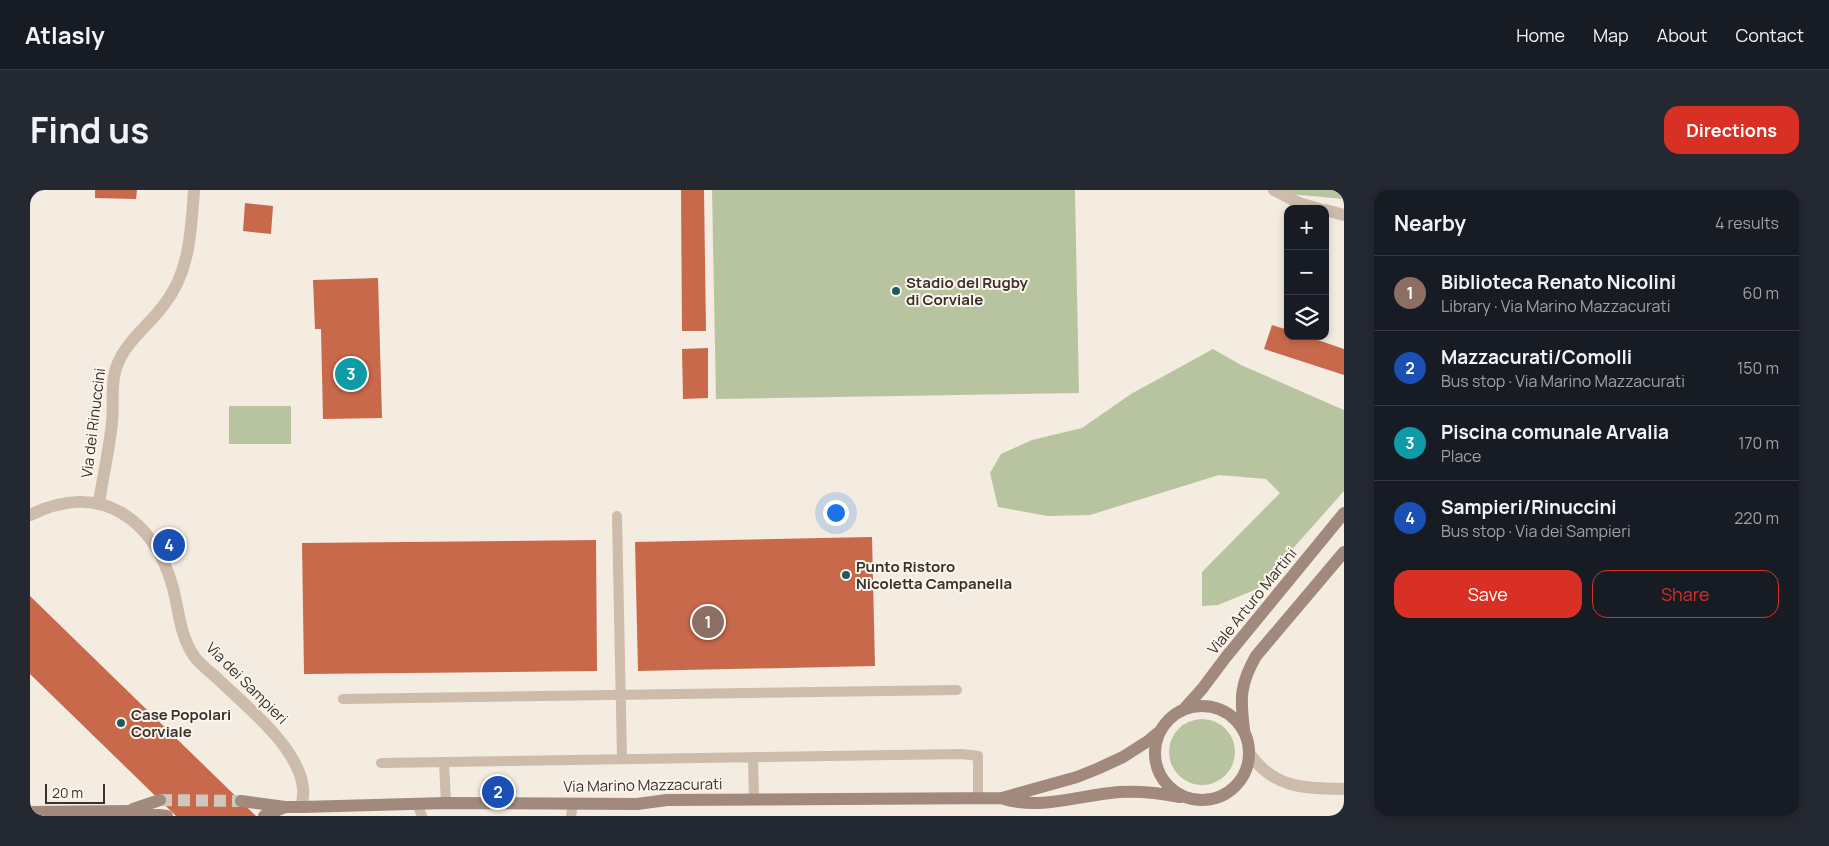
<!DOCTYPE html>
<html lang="en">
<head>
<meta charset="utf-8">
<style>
	:root { --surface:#171b24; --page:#242831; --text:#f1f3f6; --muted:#9ea1a6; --line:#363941; --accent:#d93025 }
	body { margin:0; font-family:Manrope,sans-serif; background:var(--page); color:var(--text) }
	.controls { position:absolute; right:15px; top:15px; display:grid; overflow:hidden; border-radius:10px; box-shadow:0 2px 8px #0003 }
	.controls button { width:45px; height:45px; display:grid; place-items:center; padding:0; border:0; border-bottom:1px solid var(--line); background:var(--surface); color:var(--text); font:25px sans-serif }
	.scale { position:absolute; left:15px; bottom:12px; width:60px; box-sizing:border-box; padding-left:5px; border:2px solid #3b302b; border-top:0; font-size:14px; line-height:18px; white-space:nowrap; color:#3b302b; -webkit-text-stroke:4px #fbf5ee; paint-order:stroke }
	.you { position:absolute; left:805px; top:322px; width:18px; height:18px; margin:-12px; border:4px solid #fff; border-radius:50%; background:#1a73e8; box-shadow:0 0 0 8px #1a73e833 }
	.badge { display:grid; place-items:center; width:32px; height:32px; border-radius:50%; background:var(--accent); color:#fff; font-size:16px; font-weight:700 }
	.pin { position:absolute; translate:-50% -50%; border:2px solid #fff; box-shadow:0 1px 5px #0006 }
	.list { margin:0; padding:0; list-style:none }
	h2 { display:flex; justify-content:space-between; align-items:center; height:65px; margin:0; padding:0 20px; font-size:21px }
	h2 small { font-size:16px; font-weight:400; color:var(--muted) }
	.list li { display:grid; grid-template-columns:32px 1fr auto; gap:15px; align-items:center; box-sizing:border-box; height:75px; padding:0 20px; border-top:1px solid var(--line) }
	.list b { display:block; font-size:19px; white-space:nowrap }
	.list p { margin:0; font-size:16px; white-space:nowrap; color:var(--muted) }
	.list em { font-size:16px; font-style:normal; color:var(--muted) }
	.actions { display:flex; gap:10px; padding:15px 20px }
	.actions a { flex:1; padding:11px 0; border:1px solid var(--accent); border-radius:15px; text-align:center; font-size:18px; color:var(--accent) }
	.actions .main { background:var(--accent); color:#fff }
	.icon { flex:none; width:28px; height:28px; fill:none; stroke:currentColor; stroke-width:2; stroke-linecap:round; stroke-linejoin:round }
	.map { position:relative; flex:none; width:1314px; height:626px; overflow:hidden; border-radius:15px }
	header { display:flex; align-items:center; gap:30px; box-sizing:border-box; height:70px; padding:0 25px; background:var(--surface); border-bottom:1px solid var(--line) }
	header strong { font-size:24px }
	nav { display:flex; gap:28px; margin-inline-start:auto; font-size:18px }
	.intro { display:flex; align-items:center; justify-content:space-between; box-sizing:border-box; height:120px; padding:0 30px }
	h1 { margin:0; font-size:35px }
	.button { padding:12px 22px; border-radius:15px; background:var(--accent); color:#fff; font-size:18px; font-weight:700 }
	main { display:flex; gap:30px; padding:0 30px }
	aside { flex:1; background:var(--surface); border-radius:15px; box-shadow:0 2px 8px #0003 }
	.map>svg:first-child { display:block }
	.green { fill:#b8c4a0 }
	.building { fill:#c8694b }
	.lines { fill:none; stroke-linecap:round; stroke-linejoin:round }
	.secondary-tunnel { stroke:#cfc6bd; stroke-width:12; stroke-dasharray:12 6; stroke-linecap:butt }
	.lane { stroke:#cdbbac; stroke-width:10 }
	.street { stroke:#cdbbac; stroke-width:12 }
	.secondary { stroke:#a18a7d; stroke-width:12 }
	.poi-dot { fill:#1f5a5e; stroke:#fbf5ee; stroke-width:2 }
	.labels { text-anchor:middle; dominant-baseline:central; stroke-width:4; stroke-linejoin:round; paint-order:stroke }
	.poi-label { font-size:15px; font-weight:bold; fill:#3b302b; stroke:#fbf5ee; text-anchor:start }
	.street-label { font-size:15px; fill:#3b302b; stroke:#fbf5ee }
</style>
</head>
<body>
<header>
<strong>Atlasly</strong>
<nav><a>Home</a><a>Map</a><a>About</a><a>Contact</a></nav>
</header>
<div class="intro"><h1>Find us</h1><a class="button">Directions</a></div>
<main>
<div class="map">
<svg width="1314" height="626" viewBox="0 0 1314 626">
	<rect width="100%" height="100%" fill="#f4ebe1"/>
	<path class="green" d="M 682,0 L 1045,0 L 1049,203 L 686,209 Z
		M 1255,0 L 1314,0 L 1314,9 L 1260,4 Z
		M 1183,159 L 1211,175 L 1314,220 L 1314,301 L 1227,399 L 1188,415 L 1172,416 L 1172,382 L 1250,303 L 1236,289 L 1189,285 L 1060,325 L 1018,326 L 968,317 L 960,283 L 971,264 L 1002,250 L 1052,238 L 1101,204 Z
		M 199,216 L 261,216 L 261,254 L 199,254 Z
		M1139 562a33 33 0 1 1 66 0a33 33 0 1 1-66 0Z"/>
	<path class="building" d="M 65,0 L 107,0 L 106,9 L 65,8 Z
		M 651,0 L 674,0 L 676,141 L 652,141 Z
		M 215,13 L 243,16 L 241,44 L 213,41 Z
		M 348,88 L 352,228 L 293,229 L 291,139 L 285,139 L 283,90 Z
		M 1242,135 L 1258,140 L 1258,146 L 1276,146 L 1314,159 L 1314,185 L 1234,159 Z
		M 678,158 L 678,208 L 653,209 L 652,159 Z
		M 842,347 L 845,476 L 608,481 L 605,352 Z
		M 566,350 L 567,481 L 274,484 L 272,353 Z
		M 0,406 L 226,626 L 146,626 L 0,484 Z"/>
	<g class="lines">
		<path class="secondary-tunnel" d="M 130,610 L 211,611"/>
		<path class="lane" d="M 587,326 L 592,569
			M 313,509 L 927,500
			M 723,567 L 724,609
			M 414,572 L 416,613
			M 351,573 L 932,564 L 948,566 L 948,609
			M 387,614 L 392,626
			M 541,626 L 543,614"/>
		<path class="street" d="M 1244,0 L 1269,13 L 1289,19
			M 1295,20 L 1314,25
			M 69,313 C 73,286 79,260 82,233 C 84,214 80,191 88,173 C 97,151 119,135 133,116 C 160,83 161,41 164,0
			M 0,325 C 69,291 124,327 143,398 C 149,421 150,446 164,466 C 170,475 181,482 189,490 C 217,517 269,558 273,598 C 274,604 272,611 272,617
			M 1219,563 C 1244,599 1274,598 1314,599"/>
		<path class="secondary" d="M1125 563a47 47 0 1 1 94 0a47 47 0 1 1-94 0Z
			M 1154,519 L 1172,499 L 1196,467 L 1314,323
			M 1214,539 C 1210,508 1210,494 1226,466 L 1314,362
			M 974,609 C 1012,620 1051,605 1089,602 C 1110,601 1130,603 1150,607
			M 211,611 L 255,617 L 272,617 L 416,613 L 607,614 L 637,610 L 972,608 L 1047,587 L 1067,579 L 1093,567 L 1118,551 L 1130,541
			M 103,619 L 130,610
			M 0,622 L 98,621 L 137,626
			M 234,626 L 255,617"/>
	</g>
	<g class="poi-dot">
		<circle cx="866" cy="101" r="5"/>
		<circle cx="816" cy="385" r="5"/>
		<circle cx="91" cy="533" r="5"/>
	</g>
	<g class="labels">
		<g class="poi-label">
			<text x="876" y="92">Stadio del Rugby<tspan x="876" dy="17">di Corviale</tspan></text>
			<text x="826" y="376">Punto Ristoro<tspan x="826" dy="17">Nicoletta Campanella</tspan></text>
			<text x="101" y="524">Case Popolari<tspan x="101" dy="17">Corviale</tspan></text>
		</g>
		<g class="street-label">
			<text transform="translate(63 233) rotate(-83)">Via dei Rinuccini</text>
			<text transform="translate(1222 411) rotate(-51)">Viale Arturo Martini</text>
			<text transform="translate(217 493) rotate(45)">Via dei Sampieri</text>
			<text transform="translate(613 595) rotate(-1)">Via Marino Mazzacurati</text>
		</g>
	</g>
</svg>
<div class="controls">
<button>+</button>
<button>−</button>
<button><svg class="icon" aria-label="layers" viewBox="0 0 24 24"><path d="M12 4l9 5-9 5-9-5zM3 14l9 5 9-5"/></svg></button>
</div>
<div class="scale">20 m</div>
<div class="you"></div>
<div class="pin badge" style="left:678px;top:432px;background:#8d6e63">1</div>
<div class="pin badge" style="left:468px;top:602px;background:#1a4fb4">2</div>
<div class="pin badge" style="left:321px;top:184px;background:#0f9aa8">3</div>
<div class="pin badge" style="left:139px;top:355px;background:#1a4fb4">4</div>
</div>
<aside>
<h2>Nearby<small>4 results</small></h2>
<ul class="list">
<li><span class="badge" style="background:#8d6e63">1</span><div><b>Biblioteca Renato Nicolini</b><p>Library · Via Marino Mazzacurati</p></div><em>60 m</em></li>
<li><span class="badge" style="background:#1a4fb4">2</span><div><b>Mazzacurati/Comolli</b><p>Bus stop · Via Marino Mazzacurati</p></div><em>150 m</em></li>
<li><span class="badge" style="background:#0f9aa8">3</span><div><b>Piscina comunale Arvalia</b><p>Place</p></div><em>170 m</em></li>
<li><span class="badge" style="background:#1a4fb4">4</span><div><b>Sampieri/Rinuccini</b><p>Bus stop · Via dei Sampieri</p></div><em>220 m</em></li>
</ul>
<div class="actions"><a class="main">Save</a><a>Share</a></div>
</aside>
</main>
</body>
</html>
